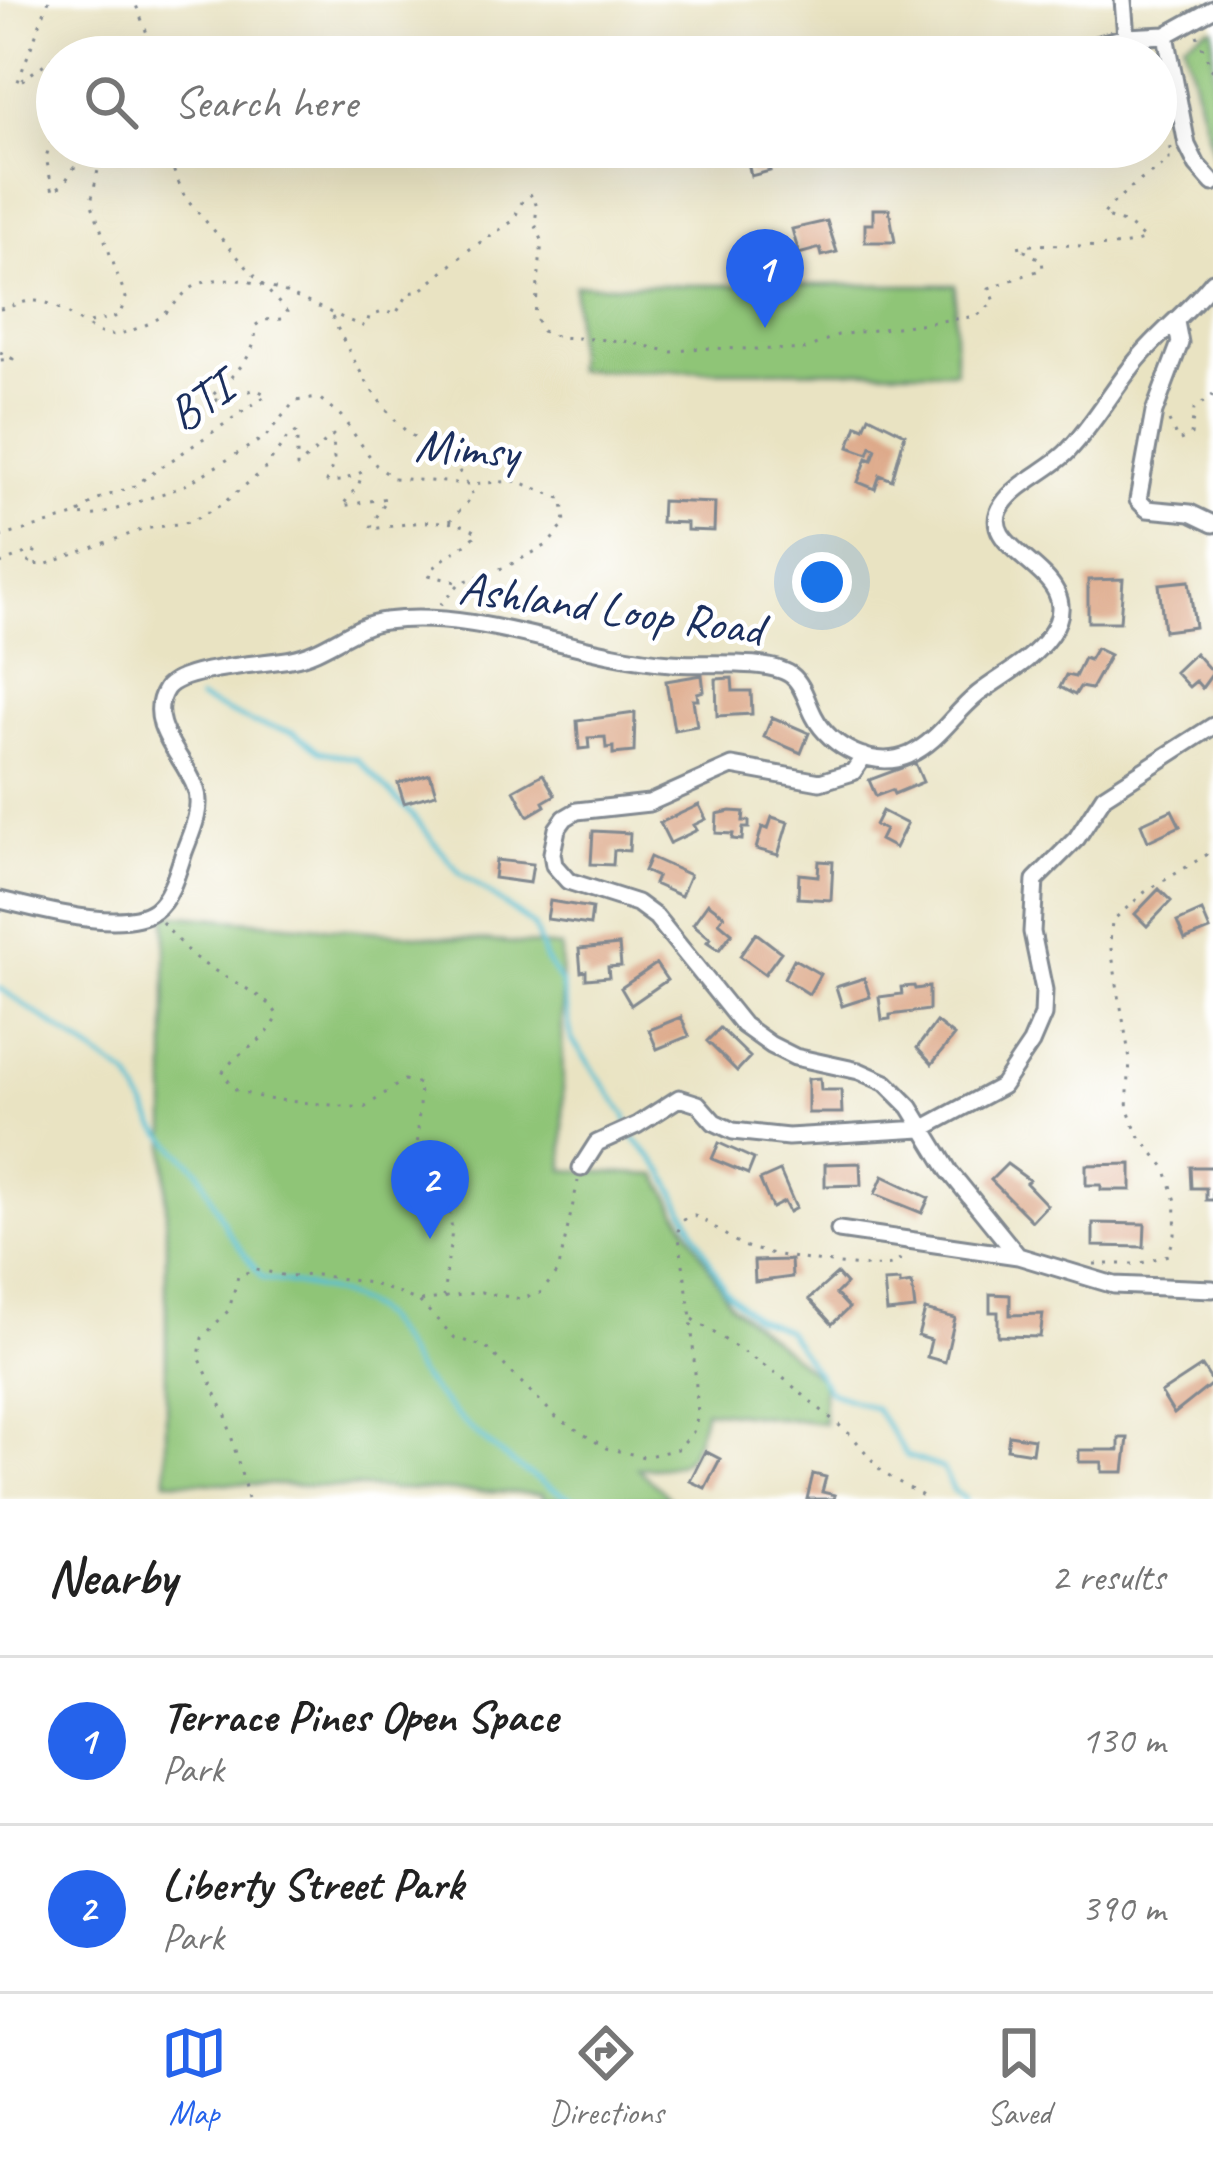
<!DOCTYPE html>
<html lang="en">
<head>
<meta charset="utf-8">
<style>
	:root { --surface:#fff; --page:#f6f6f6; --text:#222; --muted:#767676; --line:#e0e0e0; --accent:#2563eb }
	body { margin:0; font-family:Caveat,sans-serif; background:var(--page); color:var(--text) }
	.you { position:absolute; left:822px; top:582px; width:42px; height:42px; margin:-30px; border:9px solid #fff; border-radius:50%; background:#1a73e8; box-shadow:0 0 0 18px #1a73e833 }
	.badge { display:grid; place-items:center; width:78px; height:78px; border-radius:50%; background:var(--accent); color:#fff; font-size:39px; font-weight:700 }
	.pin { position:absolute; translate:-50% -99px; filter:drop-shadow(0 3px 6px #0008) }
	.pin::after { content:''; position:absolute; top:63px; width:42px; height:36px; background:inherit; clip-path:polygon(0 0,100% 0,50% 100%) }
	.list { margin:0; padding:0; list-style:none }
	h2 { display:flex; justify-content:space-between; align-items:center; height:156px; margin:0; padding:0 48px; font-size:51px }
	h2 small { font-size:39px; font-weight:400; color:var(--muted) }
	.list li { display:grid; grid-template-columns:78px 1fr auto; gap:36px; align-items:center; box-sizing:border-box; height:168px; padding:0 48px; border-top:3px solid var(--line) }
	.list b { display:block; font-size:45px; white-space:nowrap }
	.list p { margin:0; font-size:39px; white-space:nowrap; color:var(--muted) }
	.list em { font-size:39px; font-style:normal; color:var(--muted) }
	.icon { flex:none; width:66px; height:66px; fill:none; stroke:currentColor; stroke-width:2; stroke-linecap:round; stroke-linejoin:round }
	.map { position:relative; flex:none; width:1213px; height:1499px; overflow:hidden }
	.search { position:absolute; background:var(--surface); box-shadow:0 12px 48px #0002; left:36px; right:36px; top:36px; height:132px; display:flex; align-items:center; gap:30px; box-sizing:border-box; padding:0 42px; border-radius:66px; color:var(--muted); font-size:45px }
	.sheet { height:492px; background:var(--surface) }
	nav { display:flex; justify-content:space-around; align-items:center; box-sizing:border-box; height:168px; border-top:3px solid var(--line); background:var(--surface); font-size:33px; color:var(--muted) }
	nav a { display:grid; justify-items:center; gap:6px }
	nav .on { color:var(--accent) }
	.map>svg:first-child { display:block }
	.green { fill:#8fc577; stroke:#557a6a; stroke-width:3 }
	.lines { fill:none; stroke-linecap:round; stroke-linejoin:round }
	.stream { stroke:#56bfd3; stroke-width:4.5 }
	.building { fill:#dca685 }
	.street-casing { stroke:#828990; stroke-width:21 }
	.path { stroke:#828990; stroke-width:3; stroke-dasharray:3 9; stroke-linecap:butt }
	.street { stroke:#fff; stroke-width:15 }
	.labels { text-anchor:middle; dominant-baseline:central; stroke-width:9; stroke-linejoin:round; paint-order:stroke }
	.street-label { font-size:48px; fill:#1b2f5e; stroke:#fff }
</style>
</head>
<body>
<div class="map">
<svg width="1213" height="1499" viewBox="0 0 1213 1499">
	<rect width="100%" height="100%" fill="#fff"/>
	<filter id="ink" filterUnits="userSpaceOnUse"><feTurbulence type="fractalNoise" baseFrequency=".00833" numOctaves="2"/><feDisplacementMap in="SourceGraphic" scale="24" xChannelSelector="R" yChannelSelector="G"/><feConvolveMatrix kernelMatrix="1 2 1 2 8 2 1 2 1" color-interpolation-filters="sRGB"/></filter>
	<filter id="wash" filterUnits="userSpaceOnUse"><feTurbulence type="fractalNoise" baseFrequency=".004" numOctaves="4" result="noise"/><feDisplacementMap in="SourceGraphic" scale="48" xChannelSelector="R" yChannelSelector="G"/><feGaussianBlur stdDeviation="2.7" result="paint"/><feColorMatrix in="noise" values="0 0 0 0 0 0 0 0 0 0 0 0 0 0 0 0 0 1.4 0 .05"/><feComposite in="paint" operator="in"/></filter>
	<g filter="url(#wash)">
		<rect width="100%" height="100%" fill="#e9e3c2"/>
		<path class="green" d="M 1208,28 L 1213,28 L 1213,157 L 1184,42 Z
			M 575,285 L 955,285 L 955,371 L 575,370 Z
			M 166,914 L 561,947 L 564,1170 L 657,1175 L 730,1304 L 823,1381 L 824,1423 L 705,1410 C 691,1460 691,1469 637,1468 L 671,1499 L 543,1499 L 543,1494 L 166,1481 Z"/>
		<g class="lines">
			<path class="stream" d="M 199,699 L 253,723 L 293,732 L 319,751 L 357,759 L 413,816 L 459,872 L 534,926 L 545,959 L 561,983 L 572,1040 L 626,1115 L 627,1122
				M 0,988 L 130,1078 L 157,1129 L 199,1171 L 227,1230 L 262,1278 C 298,1285 339,1289 370,1309 C 391,1322 405,1357 421,1377 C 456,1421 522,1477 574,1499
				M 630,1133 L 665,1173 L 725,1290 L 754,1317 L 786,1330 L 830,1392 L 875,1408 L 907,1456 L 942,1468 L 954,1491 L 965,1499"/>
		</g>
		<g id="blocks">
			<path class="building" d="M 766,153 L 770,171 L 751,176 L 747,158 Z
				M 873,209 L 889,209 L 895,242 L 865,242 L 865,224 L 873,224 Z
				M 827,221 L 837,252 L 822,256 L 820,248 L 799,254 L 792,229 Z
				M 869,416 L 905,434 L 892,480 L 880,475 L 875,489 L 858,482 L 867,458 L 872,460 L 876,449 L 871,446 L 868,454 L 849,447 L 857,425 L 864,428 Z
				M 662,501 L 715,503 L 714,531 L 687,530 L 687,523 L 661,522 Z
				M 1123,579 L 1120,622 L 1088,622 L 1088,580 Z
				M 1189,581 L 1195,627 L 1164,631 L 1159,584 Z
				M 1096,648 L 1110,655 L 1091,689 L 1080,687 L 1075,695 L 1060,687 L 1066,675 L 1075,677 L 1084,658 L 1089,660 Z
				M 1195,653 L 1213,673 L 1202,688 L 1196,681 L 1189,687 L 1175,672 Z
				M 702,675 L 704,691 L 697,693 L 698,700 L 693,700 L 697,726 L 674,730 L 666,681 Z
				M 732,678 L 733,691 L 751,691 L 752,714 L 717,716 L 716,679 Z
				M 635,713 L 634,752 L 613,754 L 613,747 L 606,748 L 605,737 L 588,738 L 589,748 L 579,749 L 577,721 Z
				M 772,717 L 809,733 L 801,753 L 764,737 Z
				M 915,763 L 923,782 L 894,794 L 892,790 L 876,796 L 869,780 Z
				M 430,774 L 436,794 L 404,803 L 398,783 Z
				M 543,774 L 555,795 L 543,802 L 545,806 L 528,816 L 514,790 Z
				M 699,805 L 706,819 L 694,825 L 697,830 L 670,843 L 660,823 Z
				M 1172,810 L 1180,826 L 1148,841 L 1141,824 Z
				M 730,811 L 744,812 L 743,821 L 749,821 L 749,828 L 743,828 L 742,840 L 732,839 L 733,834 L 716,833 L 717,814 Z
				M 882,811 L 907,824 L 895,848 L 880,840 L 885,830 L 875,825 Z
				M 772,817 L 788,822 L 778,855 L 756,849 L 762,827 L 768,829 Z
				M 593,831 L 630,833 L 629,851 L 614,850 L 613,865 L 591,864 Z
				M 650,857 L 690,875 L 681,896 L 654,884 L 657,877 L 644,871 Z
				M 496,860 L 533,864 L 530,883 L 494,878 Z
				M 819,861 L 833,862 L 831,900 L 798,898 L 799,874 L 818,876 Z
				M 1159,889 L 1171,901 L 1147,926 L 1135,914 Z
				M 550,901 L 592,908 L 590,925 L 547,919 Z
				M 708,903 L 724,915 L 719,922 L 732,933 L 719,950 L 707,942 L 710,938 L 693,924 Z
				M 1202,911 L 1210,930 L 1185,940 L 1177,922 Z
				M 756,933 L 781,952 L 765,974 L 740,956 Z
				M 619,945 L 621,966 L 608,967 L 609,977 L 586,979 L 586,971 L 581,972 L 579,949 Z
				M 794,959 L 820,974 L 809,994 L 784,978 Z
				M 656,964 L 667,980 L 631,1005 L 621,988 Z
				M 864,978 L 870,997 L 842,1006 L 836,987 Z
				M 914,986 L 915,989 L 929,987 L 929,1010 L 890,1015 L 890,1019 L 882,1020 L 879,997 L 902,994 L 901,987 Z
				M 681,1017 L 689,1036 L 657,1049 L 649,1030 Z
				M 936,1022 L 954,1036 L 932,1064 L 917,1048 Z
				M 720,1028 L 750,1057 L 737,1071 L 707,1041 Z
				M 820,1078 L 821,1090 L 841,1090 L 842,1113 L 808,1113 L 808,1079 Z
				M 719,1143 L 754,1159 L 748,1174 L 712,1159 Z
				M 860,1163 L 861,1185 L 825,1186 L 825,1164 Z
				M 1007,1164 L 1029,1180 L 1026,1183 L 1047,1205 L 1032,1221 L 991,1180 Z
				M 1131,1164 L 1131,1190 L 1101,1190 L 1101,1185 L 1086,1185 L 1086,1165 Z
				M 1190,1167 L 1213,1167 L 1213,1200 L 1206,1200 L 1206,1188 L 1191,1188 Z
				M 780,1171 L 796,1208 L 789,1212 L 784,1202 L 772,1208 L 760,1180 Z
				M 883,1176 L 929,1198 L 922,1213 L 875,1194 Z
				M 1093,1223 L 1145,1224 L 1144,1247 L 1093,1246 Z
				M 791,1260 L 792,1277 L 755,1282 L 754,1261 Z
				M 837,1274 L 846,1284 L 836,1294 L 849,1308 L 832,1324 L 809,1299 Z
				M 900,1281 L 900,1285 L 912,1283 L 915,1309 L 887,1312 L 884,1282 Z
				M 990,1294 L 1010,1295 L 1010,1315 L 1043,1314 L 1040,1337 L 998,1336 L 998,1312 L 990,1312 Z
				M 925,1310 L 955,1318 L 945,1362 L 927,1357 L 931,1340 L 918,1336 Z
				M 1202,1366 L 1213,1383 L 1174,1414 L 1161,1393 Z
				M 1009,1435 L 1034,1439 L 1032,1453 L 1007,1449 Z
				M 1119,1438 L 1128,1438 L 1124,1472 L 1102,1472 L 1102,1462 L 1079,1462 L 1079,1450 L 1119,1450 Z
				M 705,1451 L 720,1459 L 705,1488 L 690,1481 Z
				M 813,1474 L 826,1477 L 822,1492 L 835,1495 L 834,1499 L 807,1499 Z"/>
		</g>
	</g>
	<g filter="url(#ink)">
		<use href="#blocks" fill-opacity="0" stroke="#828990" stroke-width="3"/>
		<g class="lines">
			<g class="street-casing">
				<path id="street" d="M 1123,0 L 1126,37
					M 1166,35 L 1187,145 L 1197,165 L 1213,183
					M 1022,57 L 1077,50 L 1126,37 L 1166,35 L 1213,9
					M 1176,322 L 1180,343 L 1154,412 L 1138,500 L 1147,509 L 1190,513 L 1213,524
					M 864,756 L 853,772 L 820,782 L 732,766 L 649,803 L 577,811 L 565,818 L 557,829 L 552,853 L 554,865 L 568,881 L 637,903 L 656,917 L 743,1025 L 771,1045 L 795,1057 L 859,1071 L 886,1083 L 910,1107 L 949,1171 L 1018,1256 L 1114,1285 L 1213,1289
					M 0,900 C 37,908 122,934 155,910 C 171,898 178,870 184,852 C 191,833 203,809 196,789 C 185,757 144,723 166,689 C 180,668 264,664 291,659 C 326,653 354,624 385,621 C 484,609 575,656 671,663 C 701,666 766,658 791,675 C 803,684 807,703 814,716 C 830,747 874,770 909,755 C 939,741 953,714 978,694 C 1004,674 1030,663 1050,635 C 1096,571 969,553 1003,504 C 1018,482 1050,470 1068,451 C 1092,426 1109,396 1130,369 C 1154,336 1188,313 1213,281
					M 581,1168 L 597,1143 L 637,1125 L 679,1098 L 698,1104 L 714,1122 L 733,1131 L 788,1137 L 922,1129 L 1002,1086 L 1031,1043 L 1043,1015 L 1044,990 L 1032,932 L 1035,880 L 1077,838 L 1104,796 L 1213,726
					M 839,1230 L 1018,1256"/>
			</g>
			<path class="path" d="M 49,0 L 17,84 L 62,51 L 82,46 L 76,57
				M 1197,35 L 1213,72
				M 118,57 L 120,51 L 150,41 L 134,0
				M 57,105 L 56,127 L 46,157 L 53,192 L 64,183 L 88,147
				M 0,309 C 12,307 24,300 36,301 C 66,303 88,335 111,335 C 123,335 154,323 163,315 C 173,308 179,297 190,289 C 239,257 319,312 366,327 L 369,317 L 385,311 L 395,315 L 409,293 L 420,291 L 470,249 L 513,221 L 523,200 L 532,194 L 537,207 L 535,224 L 542,240 L 535,316 L 542,331 L 558,337 L 624,341 L 672,352 L 700,348 L 803,350 L 838,335 L 977,316 L 995,301 L 989,288 L 1043,269 L 1042,260 L 1017,247 C 1060,239 1104,255 1145,239 L 1127,224 L 1103,216 C 1111,200 1152,171 1169,162 L 1169,149 L 1174,148
				M 332,317 C 352,358 372,399 406,431 C 413,438 422,440 431,444 C 448,453 466,478 473,496 L 448,523
				M 90,323 L 119,316 L 126,298 L 91,202 L 103,147
				M 0,352 L 13,359 L 0,360
				M 1169,421 L 1178,441 L 1191,435 L 1194,409 L 1213,395
				M 79,513 L 98,499 L 134,486 L 267,395 L 255,389 L 220,402 L 211,397 C 231,376 259,356 255,326 L 263,320 L 282,319 L 287,312 L 185,198 L 170,162 L 155,147
				M 0,537 L 74,516 L 99,515 L 182,487 L 265,437 L 295,401 L 319,398 L 341,416 L 376,465 L 393,478 L 468,484 L 517,481 L 563,499 L 565,524 L 547,545 L 508,566 L 460,583 L 439,606
				M 0,564 L 30,551 L 35,552 L 28,565 L 47,564 L 144,529 L 190,522 L 221,505 L 264,470 L 288,437 L 297,432 L 297,467 L 333,435 L 334,460 L 327,482 L 341,481 L 362,472 L 359,484 L 342,506 L 387,498 L 370,529 C 403,526 449,512 478,533 C 464,549 439,557 429,575 L 460,583
				M 162,922 C 173,935 184,949 197,959 C 220,977 267,994 278,1016 C 264,1046 241,1047 222,1073 L 237,1091 L 267,1099 L 364,1108 L 404,1080 L 420,1084 L 417,1156 L 447,1190 L 452,1231 L 443,1297
				M 1094,1264 L 1138,1264 L 1168,1255 L 1175,1235 L 1176,1201 L 1165,1167 L 1137,1133 L 1127,1108 L 1130,1060 L 1110,943 L 1112,921 L 1145,892 L 1213,851
				M 421,1301 L 481,1292 L 521,1299 L 540,1293 L 558,1272 L 578,1181
				M 693,1319 L 783,1378 L 852,1436 L 883,1473 L 928,1499
				M 248,1499 L 226,1416 L 199,1357 L 202,1338 L 229,1310 L 238,1276 L 256,1269 L 286,1276 L 317,1275 L 370,1283 L 419,1301 L 455,1338 L 486,1347 L 556,1417 L 606,1448 L 644,1457 L 678,1449 L 693,1432 L 698,1415 L 691,1317 L 678,1231 L 683,1220 L 694,1216 C 712,1223 724,1236 742,1245 C 760,1255 872,1271 891,1265 C 897,1263 901,1258 907,1255"/>
			<use href="#street" class="street"/>
		</g>
	</g>
	<g class="labels">
		<g class="street-label">
			<text transform="translate(200 401) rotate(-35)">BTI</text>
			<text transform="translate(467 448) rotate(4)">Mimsy</text>
			<text transform="translate(611 608) rotate(8)">Ashland Loop Road</text>
		</g>
	</g>
</svg>
<div class="you"></div>
<div class="pin badge" style="left:765px;top:328px">1</div>
<div class="pin badge" style="left:430px;top:1239px">2</div>
<div class="search"><svg class="icon" aria-label="search" viewBox="0 0 24 24"><circle cx="10" cy="10" r="6"/><path d="M15 15l6 6"/></svg>Search here</div>
</div>
<section class="sheet">
<h2>Nearby<small>2 results</small></h2>
<ul class="list">
<li><span class="badge">1</span><div><b>Terrace Pines Open Space</b><p>Park</p></div><em>130 m</em></li>
<li><span class="badge">2</span><div><b>Liberty Street Park</b><p>Park</p></div><em>390 m</em></li>
</ul>
</section>
<nav>
<a class="on"><svg class="icon" aria-label="map" viewBox="0 0 24 24"><path d="M3 6l6-2 6 2 6-2v14l-6 2-6-2-6 2zM9 4v14M15 6v14"/></svg>Map</a>
<a><svg class="icon" aria-label="directions" viewBox="0 0 24 24"><path d="M12 3l9 9-9 9-9-9zM9 14v-3h6M13 9l2 2-2 2"/></svg>Directions</a>
<a><svg class="icon" aria-label="saved" viewBox="0 0 24 24"><path d="M7 4h10v16l-5-4-5 4z"/></svg>Saved</a>
</nav>
</body>
</html>
